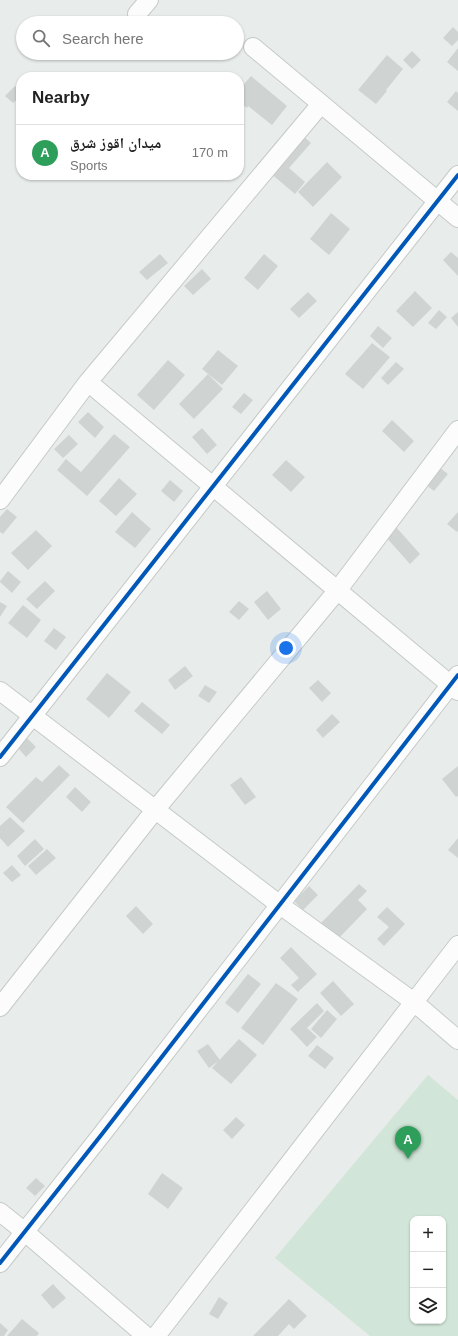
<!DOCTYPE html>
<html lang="en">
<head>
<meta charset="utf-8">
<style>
	:root { --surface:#fff; --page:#f2f2f2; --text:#222; --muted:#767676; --line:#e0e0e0; --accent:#ea580c }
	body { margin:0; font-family:Arial,"Noto Naskh Arabic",sans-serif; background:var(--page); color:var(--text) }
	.controls { position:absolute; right:12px; bottom:12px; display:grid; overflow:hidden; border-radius:8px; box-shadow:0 1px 3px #0004 }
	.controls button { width:36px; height:36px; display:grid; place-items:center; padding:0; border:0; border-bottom:1px solid var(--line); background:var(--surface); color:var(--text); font:20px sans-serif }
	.you { position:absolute; left:286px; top:648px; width:14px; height:14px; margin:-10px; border:3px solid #fff; border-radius:50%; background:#1a73e8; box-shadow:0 0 0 6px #1a73e833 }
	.badge { display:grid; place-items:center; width:26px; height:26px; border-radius:50%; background:var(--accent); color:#fff; font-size:13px; font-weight:700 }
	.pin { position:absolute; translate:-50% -33px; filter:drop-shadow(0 1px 2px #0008) }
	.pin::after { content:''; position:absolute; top:21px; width:14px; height:12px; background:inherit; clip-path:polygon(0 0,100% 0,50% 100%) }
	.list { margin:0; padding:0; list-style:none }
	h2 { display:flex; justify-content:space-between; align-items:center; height:52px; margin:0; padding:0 16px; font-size:17px }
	h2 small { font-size:13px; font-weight:400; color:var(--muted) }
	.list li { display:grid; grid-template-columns:26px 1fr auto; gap:12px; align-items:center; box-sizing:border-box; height:56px; padding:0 16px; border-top:1px solid var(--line) }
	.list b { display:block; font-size:15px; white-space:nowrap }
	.list p { margin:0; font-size:13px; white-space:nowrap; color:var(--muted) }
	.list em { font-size:13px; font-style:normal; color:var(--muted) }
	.icon { flex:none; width:22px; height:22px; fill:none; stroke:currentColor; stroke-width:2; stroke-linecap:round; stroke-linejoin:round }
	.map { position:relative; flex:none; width:458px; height:1336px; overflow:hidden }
	.search { position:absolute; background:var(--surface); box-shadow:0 1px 3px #0004; left:16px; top:16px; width:228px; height:44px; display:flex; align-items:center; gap:10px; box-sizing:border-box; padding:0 14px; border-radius:22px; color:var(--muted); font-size:15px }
	.panel { position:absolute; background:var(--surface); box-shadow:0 1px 3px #0004; left:16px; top:72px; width:228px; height:108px; border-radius:16px }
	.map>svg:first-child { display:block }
	.green { fill:#d1e6d8; fill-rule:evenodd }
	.building { fill:#cfd4d2 }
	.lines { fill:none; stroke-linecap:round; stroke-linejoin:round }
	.street-casing { stroke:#c5cac8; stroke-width:20 }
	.street { stroke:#fcfcfc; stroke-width:18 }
	.cycleway-casing { stroke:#f7fbf9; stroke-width:6 }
	.cycleway { stroke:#0057b8; stroke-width:4 }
</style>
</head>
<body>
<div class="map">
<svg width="458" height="1336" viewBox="0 0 458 1336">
	<rect width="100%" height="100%" fill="#e8edeb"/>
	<path class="green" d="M 428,1075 L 458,1100 L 458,1336 L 370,1336 L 275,1258 ZM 413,1219 L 443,1219 L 443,1321 L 413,1321 Z"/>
	<path class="building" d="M 453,27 L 458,32 L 458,40 L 452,46 L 443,38 Z
		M 458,48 L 458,71 L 447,62 Z
		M 412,51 L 421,60 L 412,69 L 403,60 Z
		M 387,55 L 403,69 L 386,90 L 387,91 L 376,104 L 358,90 Z
		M 251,76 L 287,106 L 272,125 L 248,106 L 247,108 L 239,102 L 239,90 Z
		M 15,86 L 21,92 L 21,96 L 13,103 L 5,96 Z
		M 456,91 L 458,93 L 458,111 L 447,102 Z
		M 302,135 L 311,143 L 289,168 L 305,182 L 295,194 L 269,172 Z
		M 327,162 L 342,177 L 313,207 L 298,192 Z
		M 331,213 L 350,229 L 329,255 L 310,239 Z
		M 451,252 L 458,258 L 458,276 L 443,260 Z
		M 160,254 L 168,263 L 147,280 L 139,272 Z
		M 264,254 L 278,266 L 258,290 L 244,278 Z
		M 202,269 L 211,279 L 193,295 L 184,286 Z
		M 415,291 L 432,308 L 413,327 L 396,311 Z
		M 308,292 L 317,301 L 299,318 L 290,309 Z
		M 439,310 L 447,317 L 436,329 L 428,323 Z
		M 458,312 L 458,327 L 451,318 Z
		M 378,326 L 392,338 L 383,348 L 370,336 Z
		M 372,343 L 390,357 L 363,389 L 345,374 Z
		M 218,350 L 238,366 L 222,385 L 202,369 Z
		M 168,360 L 185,375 L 154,410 L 137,395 Z
		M 396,362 L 404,369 L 388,385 L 381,378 Z
		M 208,374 L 223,389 L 194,419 L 179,404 Z
		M 244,393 L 253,400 L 241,414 L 232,407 Z
		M 88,412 L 104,427 L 95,438 L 78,422 Z
		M 392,420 L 414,441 L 404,452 L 382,431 Z
		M 202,428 L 217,445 L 207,454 L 192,437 Z
		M 114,434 L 130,447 L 87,496 L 57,470 L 66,459 L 81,472 Z
		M 69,435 L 78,444 L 63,458 L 54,449 Z
		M 286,460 L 305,477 L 291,492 L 272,475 Z
		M 439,467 L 448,474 L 434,491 L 425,484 Z
		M 119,478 L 137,494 L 116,516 L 99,501 Z
		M 170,480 L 183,491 L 174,502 L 161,491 Z
		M 7,509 L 17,517 L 3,534 L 0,532 L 0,517 Z
		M 132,512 L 151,529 L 135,548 L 115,532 Z
		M 458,512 L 458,531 L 457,532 L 447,524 Z
		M 396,527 L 420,554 L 410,564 L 385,536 Z
		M 36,530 L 52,546 L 28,570 L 11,553 Z
		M 8,571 L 21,582 L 12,593 L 0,582 L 0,581 Z
		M 45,581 L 55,591 L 37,609 L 26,599 Z
		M 267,591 L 281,609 L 268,620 L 254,602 Z
		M 239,601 L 249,609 L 239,620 L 229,612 Z
		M 0,602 L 7,606 L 0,617 Z
		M 23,605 L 41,620 L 27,638 L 8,623 Z
		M 54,628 L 66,637 L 56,650 L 44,641 Z
		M 185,666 L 193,676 L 175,690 L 168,680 Z
		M 107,673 L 131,692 L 109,718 L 86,699 Z
		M 318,680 L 331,693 L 322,702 L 309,688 Z
		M 205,685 L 217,692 L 209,703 L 198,696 Z
		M 142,702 L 170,725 L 162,734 L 134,711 Z
		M 332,714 L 340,722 L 323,738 L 316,730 Z
		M 27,738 L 36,747 L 26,757 L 17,747 Z
		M 59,765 L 70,775 L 23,823 L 6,807 L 36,777 L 42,782 Z
		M 458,766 L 458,796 L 456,797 L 442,779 Z
		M 241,777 L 256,797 L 245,805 L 230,785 Z
		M 75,787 L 91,802 L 82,812 L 66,797 Z
		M 10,817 L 25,831 L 8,847 L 0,838 L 0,826 Z
		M 458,838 L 458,858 L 448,850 Z
		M 35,839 L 44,849 L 25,866 L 17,856 Z
		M 47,849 L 56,858 L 36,875 L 28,866 Z
		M 12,865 L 21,875 L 12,882 L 3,873 Z
		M 359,884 L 367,891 L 358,900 L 367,909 L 338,939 L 321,923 Z
		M 309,886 L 318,895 L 303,910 L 294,901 Z
		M 136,906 L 153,924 L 143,934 L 126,916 Z
		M 387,907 L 405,924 L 384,946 L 377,939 L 389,927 L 377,917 Z
		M 291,947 L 317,974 L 298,992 L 291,985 L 299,978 L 280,958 Z
		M 248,974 L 261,984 L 238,1013 L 225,1003 Z
		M 333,981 L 354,1004 L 341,1016 L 320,993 Z
		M 276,983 L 298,999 L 263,1045 L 241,1028 Z
		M 317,1003 L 324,1011 L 307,1028 L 317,1037 L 307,1047 L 290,1029 Z
		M 327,1010 L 337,1019 L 321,1038 L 311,1029 Z
		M 239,1039 L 257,1055 L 231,1084 L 212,1068 Z
		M 208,1044 L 220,1060 L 209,1068 L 197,1051 Z
		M 317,1045 L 334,1058 L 325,1069 L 308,1056 Z
		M 236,1117 L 245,1125 L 232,1139 L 223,1130 Z
		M 162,1173 L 183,1188 L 168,1209 L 148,1194 Z
		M 36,1178 L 45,1186 L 35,1196 L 26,1188 Z
		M 53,1284 L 66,1298 L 53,1309 L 41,1295 Z
		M 219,1297 L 228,1303 L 218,1319 L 209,1314 Z
		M 289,1299 L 307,1316 L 294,1329 L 289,1324 L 278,1336 L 253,1336 Z
		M 22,1319 L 39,1333 L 37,1336 L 7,1336 Z
		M 0,1323 L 8,1330 L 4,1336 L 0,1336 Z"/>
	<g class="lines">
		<g class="street-casing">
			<path id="street" d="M 137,14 L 149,0
				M 253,47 L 458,218
				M 88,382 L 458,691
				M 0,500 L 88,382 L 321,104
				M 0,691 L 280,905 L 414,1002 L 458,1040
				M 0,757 L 458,175
				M 0,1007 L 155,810 L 337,591 L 458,430
				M 0,1212 L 25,1232 L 146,1336
				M 0,1263 L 102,1134 L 458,675
				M 156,1336 L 458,945"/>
		</g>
		<use href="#street" class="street"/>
		<g class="cycleway-casing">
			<path id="cycleway" d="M 0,757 L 458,175
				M 0,1263 L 102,1134 L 458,675"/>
		</g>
		<use href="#cycleway" class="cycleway"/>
	</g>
</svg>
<div class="controls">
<button>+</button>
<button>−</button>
<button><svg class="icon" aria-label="layers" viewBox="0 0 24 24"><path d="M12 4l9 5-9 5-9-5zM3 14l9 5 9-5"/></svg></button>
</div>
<div class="you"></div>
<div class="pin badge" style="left:408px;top:1159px;background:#2e9e5b">A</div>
<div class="search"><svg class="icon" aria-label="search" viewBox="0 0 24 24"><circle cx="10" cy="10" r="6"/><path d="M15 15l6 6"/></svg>Search here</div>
<section class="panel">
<h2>Nearby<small></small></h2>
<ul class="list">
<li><span class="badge" style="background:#2e9e5b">A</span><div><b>ميدان اقوز شرق</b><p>Sports</p></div><em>170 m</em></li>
</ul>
</section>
</div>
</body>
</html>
